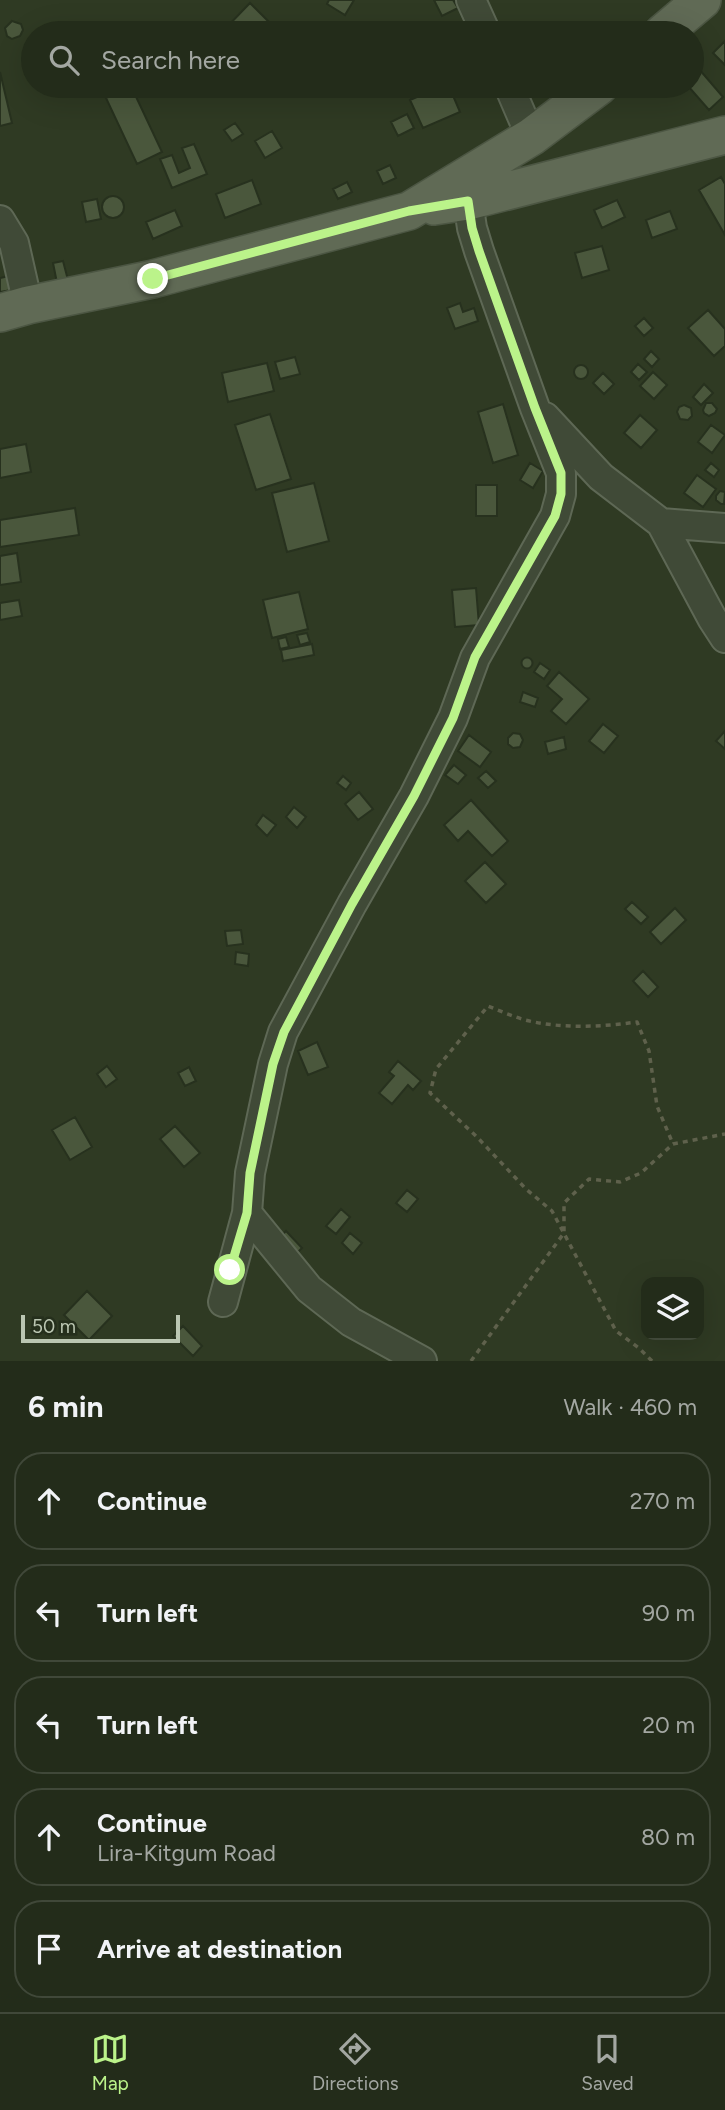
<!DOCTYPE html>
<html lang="en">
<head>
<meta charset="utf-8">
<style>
	:root { --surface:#232c1a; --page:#2b3423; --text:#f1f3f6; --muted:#a3a7a2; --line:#404839; --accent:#bbf38a }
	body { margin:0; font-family:Figtree,sans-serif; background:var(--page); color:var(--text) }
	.controls { position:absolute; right:21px; bottom:21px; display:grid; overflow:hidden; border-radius:14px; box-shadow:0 7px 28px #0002 }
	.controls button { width:63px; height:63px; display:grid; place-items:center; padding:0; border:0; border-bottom:2px solid var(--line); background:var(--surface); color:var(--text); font:35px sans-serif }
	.scale { position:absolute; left:21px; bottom:18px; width:159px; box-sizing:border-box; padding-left:7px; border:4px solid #bbc6b2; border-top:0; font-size:19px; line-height:24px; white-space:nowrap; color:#bbc6b2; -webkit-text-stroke:5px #252f1c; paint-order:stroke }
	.stop { position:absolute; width:21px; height:21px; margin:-16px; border:5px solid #bbf38a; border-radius:50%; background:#fff }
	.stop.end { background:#bbf38a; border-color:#fff; box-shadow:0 2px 7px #0008 }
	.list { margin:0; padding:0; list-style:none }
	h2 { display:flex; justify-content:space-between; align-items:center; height:91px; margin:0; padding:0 28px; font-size:30px }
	h2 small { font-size:23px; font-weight:400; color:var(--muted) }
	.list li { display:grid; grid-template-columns:46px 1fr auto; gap:21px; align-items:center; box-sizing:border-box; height:98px; margin:0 14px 14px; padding:0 14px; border:2px solid var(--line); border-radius:28px }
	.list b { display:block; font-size:26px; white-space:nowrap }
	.list p { margin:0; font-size:23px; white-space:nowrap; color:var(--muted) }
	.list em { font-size:23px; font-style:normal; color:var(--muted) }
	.icon { flex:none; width:38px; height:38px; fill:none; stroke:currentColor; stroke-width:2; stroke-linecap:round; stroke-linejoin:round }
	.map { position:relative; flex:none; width:725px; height:1361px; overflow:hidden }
	.search { position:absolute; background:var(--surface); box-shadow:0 7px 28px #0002; left:21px; right:21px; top:21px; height:77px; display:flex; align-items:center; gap:18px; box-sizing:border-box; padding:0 24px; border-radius:38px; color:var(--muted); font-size:26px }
	.sheet { height:651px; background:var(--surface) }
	nav { display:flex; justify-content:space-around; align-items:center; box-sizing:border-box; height:98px; border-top:2px solid var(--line); background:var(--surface); font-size:19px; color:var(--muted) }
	nav a { display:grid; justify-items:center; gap:4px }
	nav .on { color:var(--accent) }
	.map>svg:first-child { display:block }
	.building { fill:#4a573c; stroke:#27311e; stroke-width:2 }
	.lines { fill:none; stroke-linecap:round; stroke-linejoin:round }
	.minor-casing { stroke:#5e6855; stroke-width:32 }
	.major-casing { stroke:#4c5643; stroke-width:40 }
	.path { stroke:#5f614c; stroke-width:3.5; stroke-dasharray:5 5; stroke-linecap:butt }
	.minor { stroke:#404a37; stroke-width:28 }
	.major { stroke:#606a55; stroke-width:37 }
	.route { stroke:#bbf38a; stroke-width:9 }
</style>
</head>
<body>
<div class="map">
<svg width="725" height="1361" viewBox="0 0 725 1361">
	<rect width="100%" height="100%" fill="#2f3a23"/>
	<path class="building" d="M 329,0 L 354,0 L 345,15 L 327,4 Z
		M 434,0 L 453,0 L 458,8 L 442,16 Z
		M 250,3 L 268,21 L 255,33 L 221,33 Z
		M 12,21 L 21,24 L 23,30 L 20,36 L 12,39 L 7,36 L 5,28 Z
		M 725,41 L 725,65 L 713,53 Z
		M 693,62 L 723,97 L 709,110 L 688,86 L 692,86 Z
		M 0,72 L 12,123 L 0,126 Z
		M 131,86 L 162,152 L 137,164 L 106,98 Z
		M 406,86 L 439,86 L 411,98 Z
		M 442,86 L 449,86 L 460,112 L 423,128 L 410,100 Z
		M 407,114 L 414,128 L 398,136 L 391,122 Z
		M 235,123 L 243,134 L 232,141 L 224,130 Z
		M 272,131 L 282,148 L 265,158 L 255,141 Z
		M 194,144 L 207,174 L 172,188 L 160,159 L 172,155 L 179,173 L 190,168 L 182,148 Z
		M 390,165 L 396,178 L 383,184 L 377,171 Z
		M 721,177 L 725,184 L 725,235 L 699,190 Z
		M 252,180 L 261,204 L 225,218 L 216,194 Z
		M 347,182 L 352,192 L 338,199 L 333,189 Z
		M102 207a11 11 0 1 1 22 0a11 11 0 1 1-22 0Z
		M 97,199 L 101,219 L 86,222 L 82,202 Z
		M 617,200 L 625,217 L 602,228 L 594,210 Z
		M 175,210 L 182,226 L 153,239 L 146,222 Z
		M 670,211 L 677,229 L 652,238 L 646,220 Z
		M 602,246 L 609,270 L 582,278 L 575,253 Z
		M 63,261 L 68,280 L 57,283 L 53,263 Z
		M 14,275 L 17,289 L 0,292 L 0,278 Z
		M 460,303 L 463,312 L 474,308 L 478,321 L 455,329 L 447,308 Z
		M 708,310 L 725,329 L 725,346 L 714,356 L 688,328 Z
		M 644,318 L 653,328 L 644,336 L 635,326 Z
		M 651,351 L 659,359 L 652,367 L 644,359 Z
		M 295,357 L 300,374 L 280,379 L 275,362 Z
		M 267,363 L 274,391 L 228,402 L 222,373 Z
		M 638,364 L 647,372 L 639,380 L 631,372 Z
		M574 372a7 7 0 1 1 14 0a7 7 0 1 1-14 0Z
		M 653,372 L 667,385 L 654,399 L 640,386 Z
		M 603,373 L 614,384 L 604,394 L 593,383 Z
		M 704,384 L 713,393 L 701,405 L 693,397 Z
		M 706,403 L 712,403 L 717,409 L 715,413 L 709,416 L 704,413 L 703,410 Z
		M 503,404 L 518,455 L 493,463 L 478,412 Z
		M 684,405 L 691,408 L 692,416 L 688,420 L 680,419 L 677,412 L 679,407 Z
		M 270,414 L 291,479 L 256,490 L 235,425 Z
		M 640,415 L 657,430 L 641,448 L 624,433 Z
		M 711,425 L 725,435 L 712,453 L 698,442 Z
		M 26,444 L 31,472 L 0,478 L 0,449 Z
		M 530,463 L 543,471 L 533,488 L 520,480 Z
		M 711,463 L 719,470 L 714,477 L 705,470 Z
		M 697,475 L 716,489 L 703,507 L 684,493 Z
		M 314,483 L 329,541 L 287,552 L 272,493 Z
		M 476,485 L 497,485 L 497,516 L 476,516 Z
		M 720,491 L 725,492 L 724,504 L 721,504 L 716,500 L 716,496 Z
		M 75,508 L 79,535 L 0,547 L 0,520 Z
		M 17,553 L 21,582 L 0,585 L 0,556 Z
		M 476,588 L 479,625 L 455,627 L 452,590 Z
		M 299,592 L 308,629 L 272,638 L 263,600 Z
		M 19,600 L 22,616 L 0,620 L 0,603 Z
		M 307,633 L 310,642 L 300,645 L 297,635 Z
		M 286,637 L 289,647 L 280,649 L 278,639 Z
		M 312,644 L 314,655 L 283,661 L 281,650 Z
		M521.5 663a5.5 5.5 0 1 1 11 0a5.5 5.5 0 1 1-11 0Z
		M 540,663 L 550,670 L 544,679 L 534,672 Z
		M 559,672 L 589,699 L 566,724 L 551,711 L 562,699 L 547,686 Z
		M 523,692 L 538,698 L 535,707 L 520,702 Z
		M 603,724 L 618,736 L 604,753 L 589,741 Z
		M 725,731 L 725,749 L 716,741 Z
		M 513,733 L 520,734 L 523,740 L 520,747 L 513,748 L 508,744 L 508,738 Z
		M 469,735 L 491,752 L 480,767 L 458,751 Z
		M 564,737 L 566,749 L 548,754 L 545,742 Z
		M 454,765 L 466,775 L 458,784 L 445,775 Z
		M 486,771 L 496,781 L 488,788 L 478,778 Z
		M 343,776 L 351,783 L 346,790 L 337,783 Z
		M 359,792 L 373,809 L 358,820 L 345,804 Z
		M 471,800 L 508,841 L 492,856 L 468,831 L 458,841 L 444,825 Z
		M 294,807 L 306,817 L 297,828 L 286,817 Z
		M 263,815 L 276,825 L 267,836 L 256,825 Z
		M 485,862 L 506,884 L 486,903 L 465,881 Z
		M 632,902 L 648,917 L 641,924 L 625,909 Z
		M 675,908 L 686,920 L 661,944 L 650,932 Z
		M 241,930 L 243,944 L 227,946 L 225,931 Z
		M 236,952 L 249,954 L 248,966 L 235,964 Z
		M 643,971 L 658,987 L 648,997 L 633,981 Z
		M 317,1042 L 328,1067 L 308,1075 L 298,1051 Z
		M 398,1061 L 421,1081 L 413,1090 L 408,1085 L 392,1104 L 379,1093 L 394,1076 L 389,1072 Z
		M 107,1066 L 117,1079 L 106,1087 L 97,1074 Z
		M 189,1067 L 196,1081 L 185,1086 L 178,1073 Z
		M 75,1117 L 92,1147 L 70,1160 L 52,1130 Z
		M 175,1126 L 200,1153 L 184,1167 L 160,1139 Z
		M 407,1190 L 418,1199 L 407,1212 L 396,1203 Z
		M 341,1209 L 350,1217 L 336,1234 L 326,1226 Z
		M 286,1231 L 302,1248 L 295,1255 L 279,1238 Z
		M 350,1233 L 362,1243 L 353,1254 L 342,1243 Z
		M 87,1291 L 112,1316 L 89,1340 L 64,1315 Z
		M 183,1326 L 202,1346 L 193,1356 L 173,1336 Z"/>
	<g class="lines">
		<g class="minor-casing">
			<path id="minor" d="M 471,0 L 486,33
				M 509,86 L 531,137
				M 0,220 L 14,243 L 28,305
				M 545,417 L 601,477 L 661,523 L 712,618 L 725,638
				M 661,523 L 725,528
				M 247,1213 L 309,1289 L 351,1322 L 422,1361
				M 223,1302 L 247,1213 L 250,1173 L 273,1064 L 283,1032 L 352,904 L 414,796 L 453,718 L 475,658 L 555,516 L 561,494 L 561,473 L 535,408 L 479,251 L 472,228 L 468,201"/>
		</g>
		<g class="major-casing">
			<path id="major" d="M 663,33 L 702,0
				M 434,206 L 468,201 L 725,135
				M 0,313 L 28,305 L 153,279 L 409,211 L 531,137 L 599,86"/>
		</g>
		<path class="path" d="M 471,1361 L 564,1233 L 564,1203 L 589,1179 L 620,1182 L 641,1173 L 673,1144 L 725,1134
			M 652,1361 L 639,1348 L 616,1331 L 552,1211 L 526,1189 L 477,1137 L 430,1093 L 436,1069 L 488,1006 C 500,1011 512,1016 525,1020 C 561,1029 601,1027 637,1022 L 649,1051 L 657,1106 L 673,1144"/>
		<use href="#minor" class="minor"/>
		<use href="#major" class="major"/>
	</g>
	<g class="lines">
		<path class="route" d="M 153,279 L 409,211 L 468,201 L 472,228 L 479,251 L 535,408 L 561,473 L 561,494 L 555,516 L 475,657 L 453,718 L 414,796 L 352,904 L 284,1032 L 273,1064 L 250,1173 L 247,1213 L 230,1270"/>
	</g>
</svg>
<div class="controls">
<button><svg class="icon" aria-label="layers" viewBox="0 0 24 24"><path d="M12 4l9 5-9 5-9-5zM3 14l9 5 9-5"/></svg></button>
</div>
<div class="scale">50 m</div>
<div class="stop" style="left:230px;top:1270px"></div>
<div class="stop end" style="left:153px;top:279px"></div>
<div class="search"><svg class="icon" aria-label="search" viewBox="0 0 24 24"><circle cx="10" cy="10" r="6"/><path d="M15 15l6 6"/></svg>Search here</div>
</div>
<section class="sheet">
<h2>6 min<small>Walk · 460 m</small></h2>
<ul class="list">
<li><svg class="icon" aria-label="ahead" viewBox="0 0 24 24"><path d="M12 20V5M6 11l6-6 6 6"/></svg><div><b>Continue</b></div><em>270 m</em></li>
<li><svg class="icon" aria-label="left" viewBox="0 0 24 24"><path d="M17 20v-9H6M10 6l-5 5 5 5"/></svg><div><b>Turn left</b></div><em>90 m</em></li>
<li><svg class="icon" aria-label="left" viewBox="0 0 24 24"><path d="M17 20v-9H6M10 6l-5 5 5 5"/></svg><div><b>Turn left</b></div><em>20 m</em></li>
<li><svg class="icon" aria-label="ahead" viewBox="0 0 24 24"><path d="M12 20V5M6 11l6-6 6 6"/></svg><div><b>Continue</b><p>Lira-Kitgum Road</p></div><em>80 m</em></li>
<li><svg class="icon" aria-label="arrive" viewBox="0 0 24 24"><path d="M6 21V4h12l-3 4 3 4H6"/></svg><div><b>Arrive at destination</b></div></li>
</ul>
</section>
<nav>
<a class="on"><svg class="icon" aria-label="map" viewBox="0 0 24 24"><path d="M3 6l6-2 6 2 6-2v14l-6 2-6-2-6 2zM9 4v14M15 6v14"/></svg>Map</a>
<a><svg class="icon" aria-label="directions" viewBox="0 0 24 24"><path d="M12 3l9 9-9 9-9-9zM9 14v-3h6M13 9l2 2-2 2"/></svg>Directions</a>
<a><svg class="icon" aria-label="saved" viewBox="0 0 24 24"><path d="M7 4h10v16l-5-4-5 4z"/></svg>Saved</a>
</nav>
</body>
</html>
